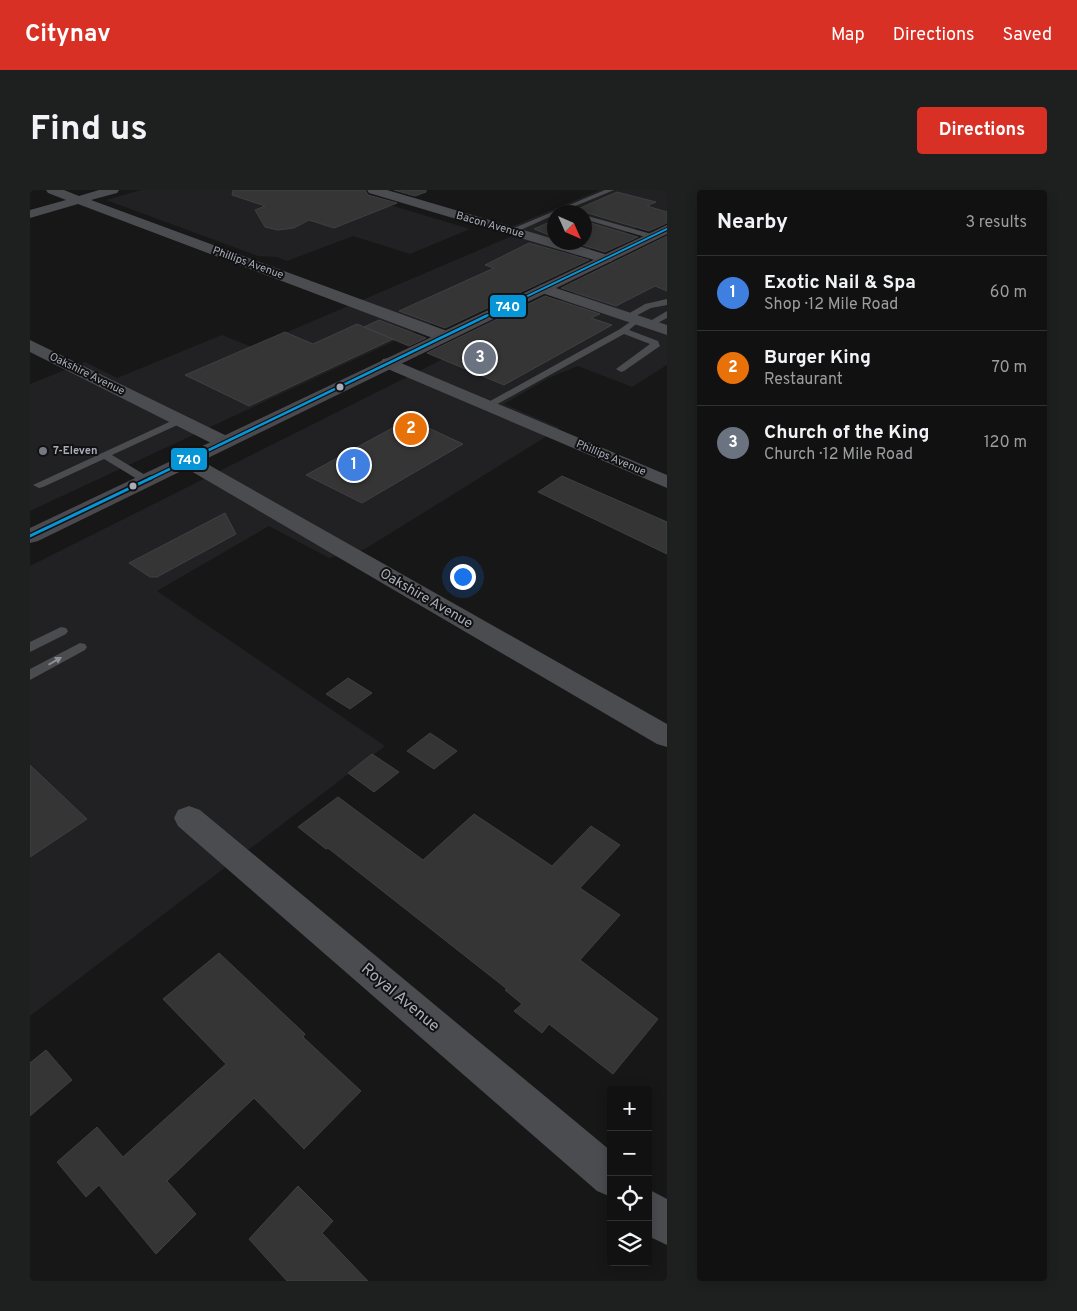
<!DOCTYPE html>
<html lang="en">
<head>
<meta charset="utf-8">
<style>
	:root { --surface:#111; --page:#1e1f1f; --text:#f1f3f6; --muted:#9c9d9f; --line:#303131; --accent:#d93025 }
	body { margin:0; font-family:Overpass,sans-serif; background:var(--page); color:var(--text) }
	.controls { position:absolute; right:15px; bottom:15px; display:grid; overflow:hidden; border-radius:5px; box-shadow:0 2px 12px #0003 }
	.controls button { width:45px; height:45px; display:grid; place-items:center; padding:0; border:0; border-bottom:1px solid var(--line); background:var(--surface); color:var(--text); font:25px sans-serif }
	.compass { position:absolute; left:517px; top:15px; width:45px; height:45px; border-radius:50%; background:var(--surface); box-shadow:0 2px 12px #0003; rotate:135deg }
	.you { position:absolute; left:432px; top:386px; width:18px; height:18px; margin:-12px; border:4px solid #fff; border-radius:50%; background:#1a73e8; box-shadow:0 0 0 8px #1a73e833 }
	.badge { display:grid; place-items:center; width:32px; height:32px; border-radius:50%; background:var(--accent); color:#fff; font-size:16px; font-weight:700 }
	.pin { position:absolute; translate:-50% -50%; border:2px solid #fff; box-shadow:0 1px 5px #0006 }
	.list { margin:0; padding:0; list-style:none }
	h2 { display:flex; justify-content:space-between; align-items:center; height:65px; margin:0; padding:0 20px; font-size:21px }
	h2 small { font-size:16px; font-weight:400; color:var(--muted) }
	.list li { display:grid; grid-template-columns:32px 1fr auto; gap:15px; align-items:center; box-sizing:border-box; height:75px; padding:0 20px; border-top:1px solid var(--line) }
	.list b { display:block; font-size:19px; white-space:nowrap }
	.list p { margin:0; font-size:16px; white-space:nowrap; color:var(--muted) }
	.list em { font-size:16px; font-style:normal; color:var(--muted) }
	.icon { flex:none; width:28px; height:28px; fill:none; stroke:currentColor; stroke-width:2; stroke-linecap:round; stroke-linejoin:round }
	.map { position:relative; flex:none; width:637px; height:1091px; overflow:hidden; border-radius:5px }
	header { display:flex; align-items:center; gap:30px; box-sizing:border-box; height:70px; padding:0 25px; background:var(--accent); color:#fff }
	header strong { font-size:24px }
	nav { display:flex; gap:28px; margin-inline-start:auto; font-size:18px }
	.intro { display:flex; align-items:center; justify-content:space-between; box-sizing:border-box; height:120px; padding:0 30px }
	h1 { margin:0; font-size:35px }
	.button { padding:12px 22px; border-radius:5px; background:var(--accent); color:#fff; font-size:18px; font-weight:700 }
	main { display:flex; gap:30px; padding:0 30px }
	aside { flex:1; background:var(--surface); border-radius:5px; box-shadow:0 2px 12px #0003 }
	.map>svg:first-child { display:block }
	.built { fill:#212123; fill-rule:evenodd }
	.building { fill:#353536; stroke:#3f4043 }
	.lines { fill:none; stroke-linecap:round; stroke-linejoin:round }
	.lane { fill:#4b4c50; fill-rule:evenodd }
	.street { fill:#4b4c50; fill-rule:evenodd }
	.secondary { fill:#4a4a4e; fill-rule:evenodd }
	.bus-1-far2-casing { stroke:#111113; stroke-width:4 }
	.bus-1-far1-casing { stroke:#111113; stroke-width:5 }
	.bus-1-casing { stroke:#111113; stroke-width:6 }
	.bus-1-far2 { stroke:#0696d7; stroke-width:2 }
	.bus-1-far1 { stroke:#0696d7; stroke-width:2.5 }
	.bus-1 { stroke:#0696d7; stroke-width:3 }
	.oneway { fill:#8c9099 }
	.bus-dot { fill:#a8adb8; stroke:#111113; stroke-width:2 }
	.poi-dot { fill:#757880; stroke:#111113; stroke-width:2 }
	.labels { text-anchor:middle; dominant-baseline:central; stroke-width:4; stroke-linejoin:round; paint-order:stroke }
	.far-street-label { font-size:11px; fill:#a8adb8; stroke:#111113 }
	.far-poi-label { font-size:11px; font-weight:bold; fill:#a8adb8; stroke:#111113; text-anchor:start }
	.street-label { font-size:14px; fill:#a8adb8; stroke:#111113 }
	.near-street-label { font-size:16px; fill:#a8adb8; stroke:#111113 }
	.line-badge { stroke:#111113; stroke-width:2 }
	.badge-label { font-size:14px; text-anchor:middle; font-weight:bold; fill:#fff }
</style>
</head>
<body>
<header>
<strong>Citynav</strong>
<nav><a>Map</a><a>Directions</a><a>Saved</a></nav>
</header>
<div class="intro"><h1>Find us</h1><a class="button">Directions</a></div>
<main>
<div class="map">
<svg width="637" height="1091" viewBox="0 0 637 1091">
	<rect width="100%" height="100%" fill="#171717"/>
	<path class="built" d="M 111,0 L 310,0 L 440,39 L 380,64 L 323,46 L 257,71 L 247,67 L 228,66 L 76,10 Z
		M 570,0 L 637,0 L 637,24 L 0,321 L 0,194 L 55,172 L 87,188 L 192,145 L 222,157 L 482,46 L 483,36 ZM 524,22 L 554,22 L 554,52 L 524,52 Z
		M 637,57 L 637,175 L 602,197 L 548,176 L 519,188 L 474,214 L 530,238 L 335,359 L 299,368 L 239,336 L 127,401 L 355,556 L 0,826 L 0,376 Z"/>
	<path class="building" d="M 203,0 L 335,0 L 338,5 L 367,13 L 304,38 L 279,30 L 264,38 L 248,40 L 235,37 L 225,20 L 235,16 L 202,5 Z
		M 364,0 L 396,0 L 396,2 L 385,6 Z
		M 587,2 L 626,12 L 617,16 L 637,22 L 637,33 L 619,41 L 554,22 L 541,22 Z
		M 524,30 L 524,47 L 504,39 Z
		M 554,31 L 608,47 L 575,62 L 543,52 L 554,52 Z
		M 637,46 L 637,101 L 625,96 L 586,116 L 531,98 Z
		M 499,53 L 559,70 L 415,138 L 369,121 L 464,78 L 455,75 Z
		M 515,106 L 570,124 L 561,128 L 582,135 L 474,195 L 397,163 Z
		M 349,130 L 396,148 L 379,156 L 334,137 Z
		M 327,134 L 363,149 L 219,216 L 155,185 L 255,142 L 283,154 Z
		M 379,229 L 433,254 L 332,313 L 276,285 Z
		M 532,286 L 637,332 L 637,364 L 508,302 Z
		M 195,323 L 206,344 L 127,387 L 120,387 L 99,373 Z
		M 318,488 L 342,503 L 320,519 L 296,504 Z
		M 400,543 L 427,561 L 404,579 L 377,561 Z
		M 342,564 L 369,582 L 344,602 L 318,583 Z
		M 0,575 L 57,629 L 0,667 Z
		M 308,607 L 393,670 L 444,624 L 522,676 L 561,636 L 590,655 L 550,698 L 590,725 L 550,770 L 628,829 L 583,884 L 519,834 L 512,843 L 484,821 L 492,814 L 475,800 L 477,799 L 298,658 L 296,659 L 268,637 Z
		M 189,763 L 275,844 L 273,847 L 331,901 L 274,959 L 224,908 L 137,991 L 166,1024 L 126,1064 L 69,995 L 56,1007 L 27,972 L 67,937 L 93,967 L 196,874 L 133,809 Z
		M 16,860 L 42,890 L 0,926 L 0,873 Z
		M 268,996 L 303,1031 L 292,1043 L 338,1091 L 257,1091 L 219,1049 Z"/>
	<g class="lines">
		<path class="lane" d="M 575,0 L 584,0 L 531,22 L 524,22 L 524,25 L 484,43 L 477,41 Z
			M 554,25 L 625,45 L 626,47 L 622,49 L 554,29 Z
			M 637,109 L 637,115 L 621,118 L 600,129 L 593,127 L 615,114 Z
			M 637,121 L 637,128 L 622,136 L 616,136 L 615,134 Z
			M 607,127 L 611,130 L 599,140 L 628,151 L 630,156 L 594,181 L 591,182 L 586,179 L 620,154 L 594,144 L 462,217 L 454,217 L 453,215 L 590,139 Z
			M 150,227 L 155,230 L 154,232 L 82,265 L 120,288 L 122,290 L 120,292 L 112,292 L 74,269 L 13,297 L 9,298 L 3,295 Z
			M 31,437 L 36,438 L 38,441 L 36,444 L 0,462 L 0,452 Z
			M 50,453 L 55,454 L 57,457 L 55,460 L 0,490 L 0,479 Z"/>
		<path class="street" d="M 16,0 L 34,0 L 49,6 L 69,0 L 89,0 L 87,3 L 61,10 L 420,142 L 422,146 L 420,150 L 408,150 L 48,14 L 0,28 L 0,20 L 36,10 L 18,3 Z
			M 337,0 L 357,0 L 524,49 L 524,52 L 535,52 L 581,66 L 583,69 L 581,72 L 571,72 L 339,3 Z
			M 514,94 L 637,135 L 637,145 L 509,102 L 506,99 L 509,96 Z
			M 0,150 L 201,248 L 204,252 L 201,256 L 194,258 L 187,256 L 0,162 Z
			M 359,168 L 637,285 L 637,298 L 353,177 L 350,173 L 353,169 Z
			M 156,264 L 163,266 L 637,534 L 637,557 L 627,554 L 149,274 L 146,270 L 149,266 Z
			M 159,616 L 170,620 L 581,961 L 581,1007 L 567,1001 L 148,636 L 144,628 L 148,620 Z
			M 618,999 L 637,1009 L 637,1055 L 618,1046 Z"/>
		<path class="secondary" d="M 637,35 L 637,44 L 8,351 L 0,353 L 0,338 Z"/>
		<g class="bus-1-far2-casing">
			<path id="bus-1-far2" d="M 454,127 L 637,39"/>
		</g>
		<g class="bus-1-far1-casing">
			<path id="bus-1-far1" d="M 119,289 L 456,126"/>
		</g>
		<g class="bus-1-casing">
			<path id="bus-1" d="M 0,346 L 121,288"/>
		</g>
		<use href="#bus-1-far2" class="bus-1-far2"/>
		<use href="#bus-1-far1" class="bus-1-far1"/>
		<use href="#bus-1" class="bus-1"/>
	</g>
	<defs><path id="oneway-solid" d="M-6-.8H1V-3.2L6.5 0L1 3.2V.8H-6Z" transform="scale(1.25)"/></defs>
	<use class="oneway" href="#oneway-solid" transform="translate(25 471) rotate(-30)"/>
	<g class="bus-dot">
		<circle cx="310" cy="197" r="4.5"/>
		<circle cx="103" cy="296" r="4.5"/>
	</g>
	<circle class="poi-dot" cx="13" cy="261" r="5"/>
	<g class="labels">
		<g class="far-street-label">
			<text transform="translate(460 35) rotate(16)">Bacon Avenue</text>
			<text transform="translate(218 73) rotate(20)">Phillips Avenue</text>
			<text transform="translate(57 184) rotate(26)">Oakshire Avenue</text>
			<text transform="translate(581 268) rotate(23)">Phillips Avenue</text>
		</g>
		<g class="far-poi-label">
			<text x="23" y="261">7-Eleven</text>
		</g>
		<g class="street-label">
			<text transform="translate(396 409) rotate(30)">Oakshire Avenue</text>
		</g>
		<g class="near-street-label">
			<text transform="translate(370 808) rotate(40)">Royal Avenue</text>
		</g>
	</g>
	<g class="line-badge">
		<rect x="459" y="104" width="38" height="24" rx="5" fill="#0696d7"/>
		<rect x="140" y="257" width="38" height="24" rx="5" fill="#0696d7"/>
	</g>
	<g class="badge-label">
		<text x="478" y="121">740</text>
		<text x="159" y="274">740</text>
	</g>
</svg>
<div class="controls">
<button>+</button>
<button>−</button>
<button><svg class="icon" aria-label="locate" viewBox="0 0 24 24"><circle cx="12" cy="12" r="6"/><path d="M12 2v4M12 18v4M2 12h4M18 12h4"/></svg></button>
<button><svg class="icon" aria-label="layers" viewBox="0 0 24 24"><path d="M12 4l9 5-9 5-9-5zM3 14l9 5 9-5"/></svg></button>
</div>
<svg class="compass" viewBox="-18 -18 36 36"><path d="M0-13l5 13h-10z" fill="#e53935"/><path d="M0 13l5-13h-10z" fill="#9c9d9f"/></svg>
<div class="you"></div>
<div class="pin badge" style="left:324px;top:275px;background:#3f7fe0">1</div>
<div class="pin badge" style="left:381px;top:239px;background:#e8710a">2</div>
<div class="pin badge" style="left:450px;top:168px;background:#6b7280">3</div>
</div>
<aside>
<h2>Nearby<small>3 results</small></h2>
<ul class="list">
<li><span class="badge" style="background:#3f7fe0">1</span><div><b>Exotic Nail &amp; Spa</b><p>Shop · 12 Mile Road</p></div><em>60 m</em></li>
<li><span class="badge" style="background:#e8710a">2</span><div><b>Burger King</b><p>Restaurant</p></div><em>70 m</em></li>
<li><span class="badge" style="background:#6b7280">3</span><div><b>Church of the King</b><p>Church · 12 Mile Road</p></div><em>120 m</em></li>
</ul>
</aside>
</main>
</body>
</html>
